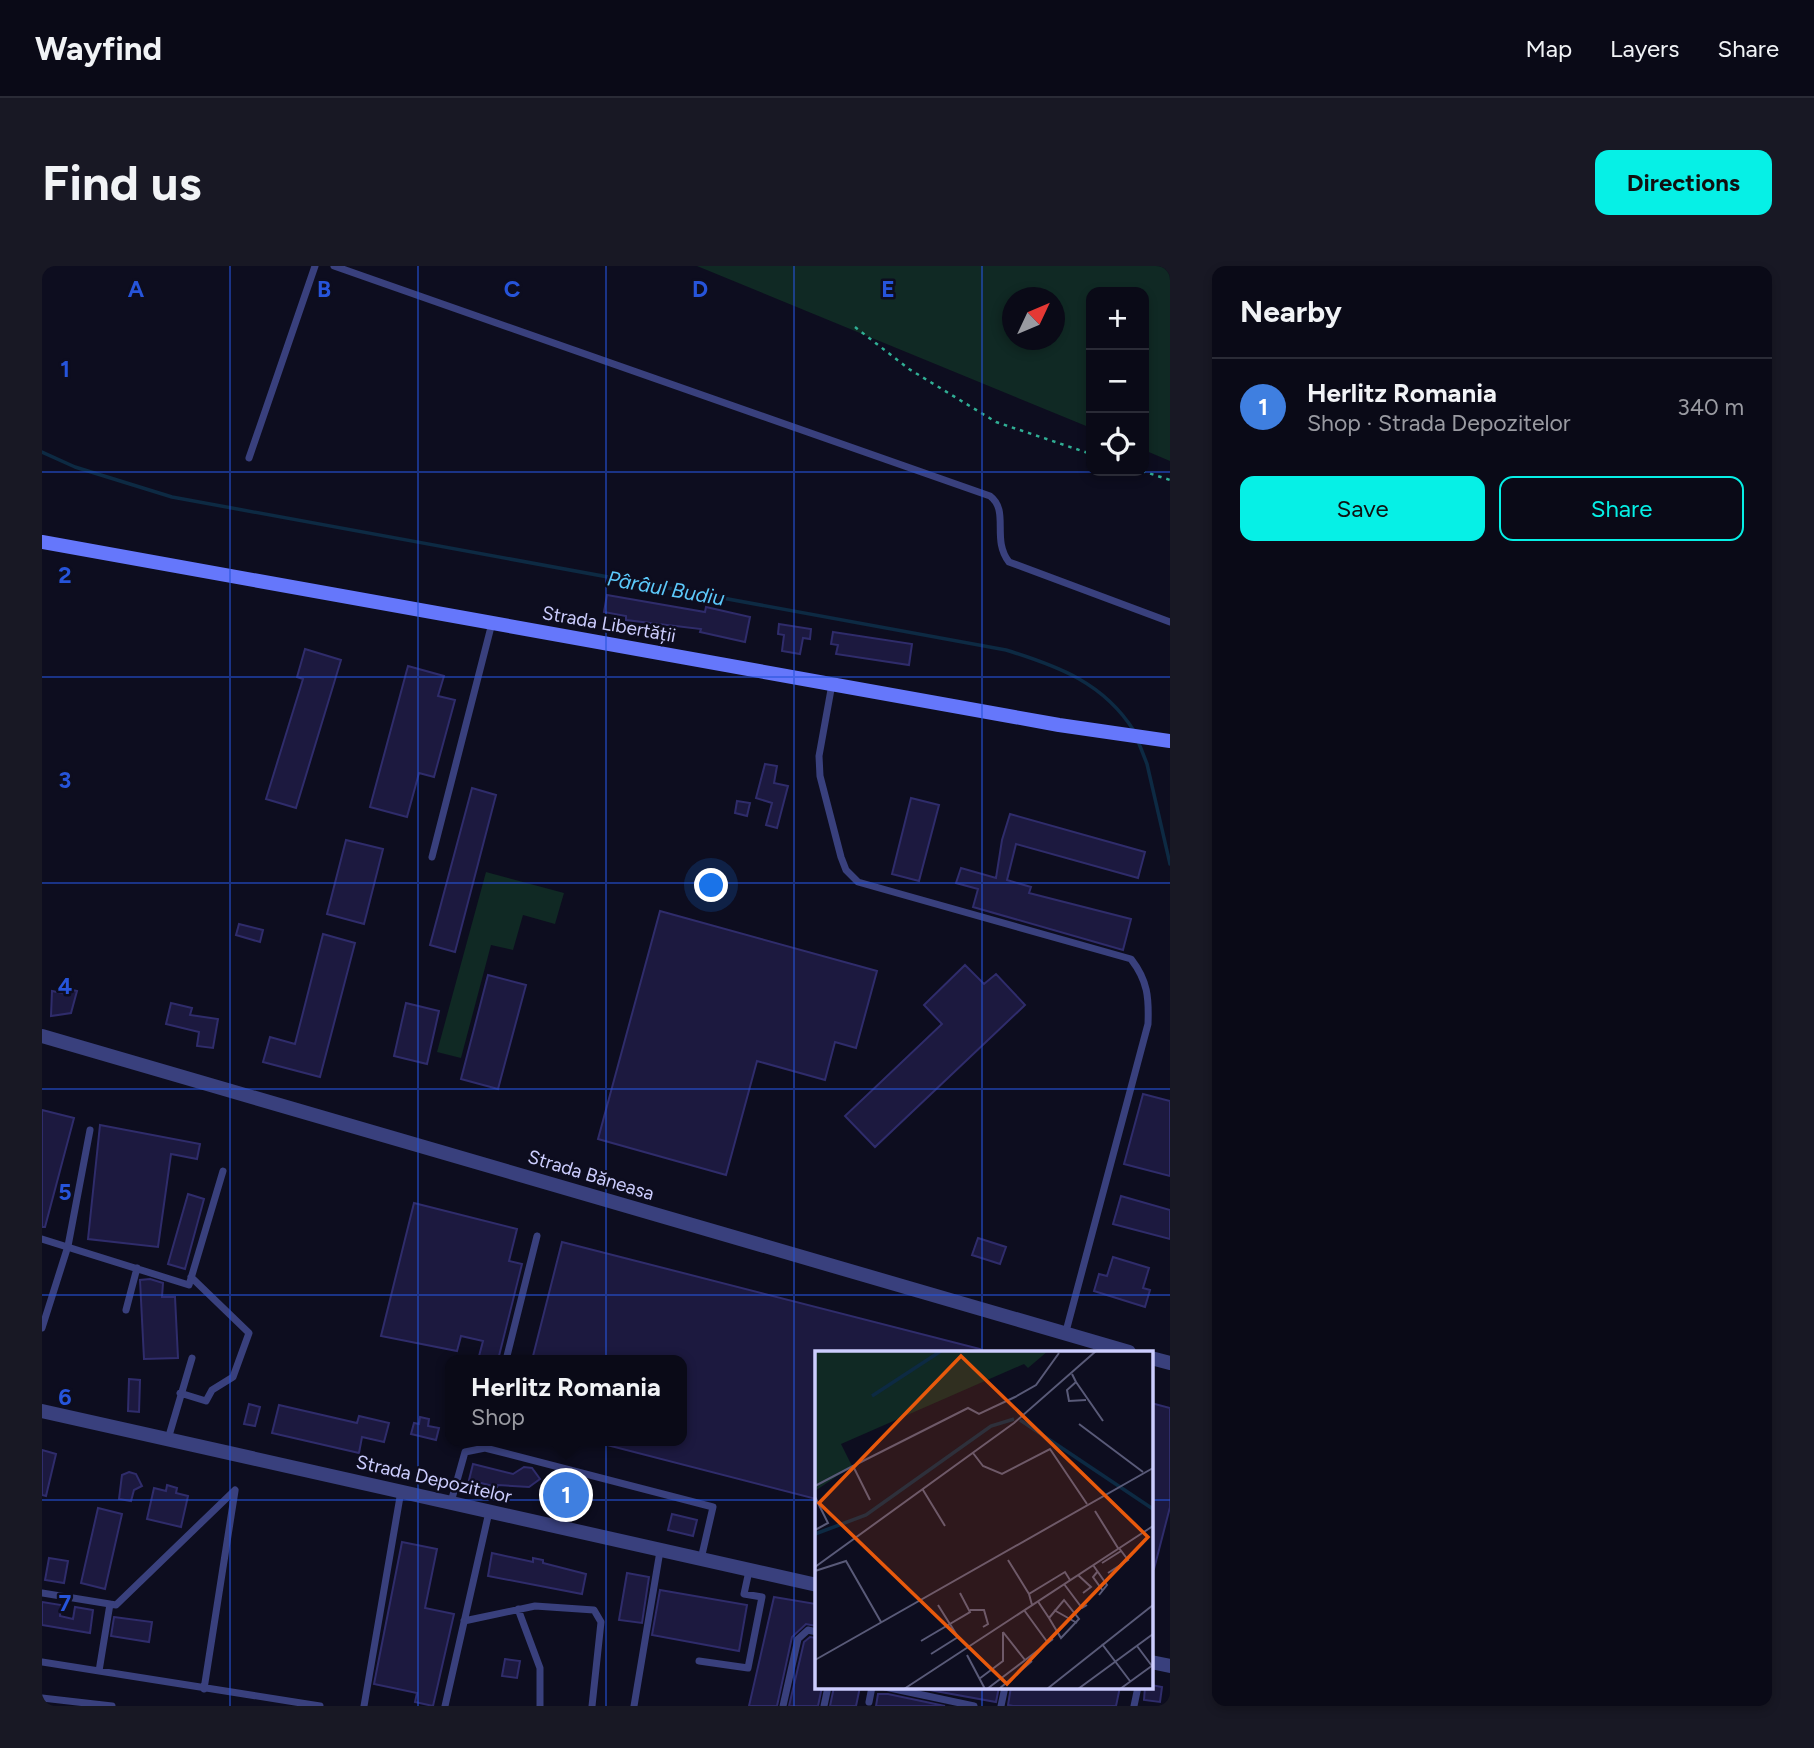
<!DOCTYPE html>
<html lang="en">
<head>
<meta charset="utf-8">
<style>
	:root { --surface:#0a0a17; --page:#181824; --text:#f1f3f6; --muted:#999aa1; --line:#2a2b36; --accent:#06f0e6 }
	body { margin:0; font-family:Figtree,sans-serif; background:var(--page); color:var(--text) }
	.controls { position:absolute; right:21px; top:21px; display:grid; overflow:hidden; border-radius:14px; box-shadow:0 4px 10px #0003 }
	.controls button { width:63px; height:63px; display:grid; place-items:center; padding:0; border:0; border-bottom:2px solid var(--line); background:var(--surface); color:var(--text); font:35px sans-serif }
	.compass { position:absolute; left:960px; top:21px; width:63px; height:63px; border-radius:50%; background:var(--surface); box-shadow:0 4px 10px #0003; rotate:46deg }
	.you { position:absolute; left:670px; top:620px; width:24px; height:24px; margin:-18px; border:5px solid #fff; border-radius:50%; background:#1a73e8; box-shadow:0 0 0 10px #1a73e833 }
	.badge { display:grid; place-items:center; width:46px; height:46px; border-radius:50%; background:var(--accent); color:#fff; font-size:23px; font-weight:700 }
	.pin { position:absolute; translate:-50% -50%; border:4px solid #fff; box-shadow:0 2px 7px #0006 }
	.popup { position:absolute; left:403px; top:1089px; width:242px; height:91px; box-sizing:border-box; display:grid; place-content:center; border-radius:14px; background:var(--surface); filter:drop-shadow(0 2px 5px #0005); font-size:23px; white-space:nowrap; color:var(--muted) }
	.popup b { font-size:26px; color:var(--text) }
	.popup::after { content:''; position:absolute; left:50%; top:100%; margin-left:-14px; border:14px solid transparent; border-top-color:var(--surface) }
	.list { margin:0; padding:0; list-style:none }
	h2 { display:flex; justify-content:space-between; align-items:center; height:91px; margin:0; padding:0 28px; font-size:30px }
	h2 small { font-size:23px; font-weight:400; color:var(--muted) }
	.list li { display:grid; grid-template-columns:46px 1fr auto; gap:21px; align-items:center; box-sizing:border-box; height:98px; padding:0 28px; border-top:2px solid var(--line) }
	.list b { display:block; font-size:26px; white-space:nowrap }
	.list p { margin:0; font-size:23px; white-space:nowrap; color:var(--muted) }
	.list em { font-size:23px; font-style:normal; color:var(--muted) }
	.actions { display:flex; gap:14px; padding:21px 28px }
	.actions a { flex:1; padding:16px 0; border:2px solid var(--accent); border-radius:14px; text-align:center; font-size:24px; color:var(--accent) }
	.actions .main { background:var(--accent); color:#111 }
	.icon { flex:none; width:38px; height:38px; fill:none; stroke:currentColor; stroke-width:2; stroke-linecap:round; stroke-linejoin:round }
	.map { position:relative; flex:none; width:1128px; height:1440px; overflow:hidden; border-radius:14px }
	header { display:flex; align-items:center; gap:42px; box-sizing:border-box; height:98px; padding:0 35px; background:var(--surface); border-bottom:2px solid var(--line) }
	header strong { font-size:33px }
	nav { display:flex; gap:38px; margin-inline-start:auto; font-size:24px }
	.intro { display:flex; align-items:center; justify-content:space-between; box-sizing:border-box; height:168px; padding:0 42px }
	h1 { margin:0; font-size:49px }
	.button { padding:18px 32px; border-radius:14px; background:var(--accent); color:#111; font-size:24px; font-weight:700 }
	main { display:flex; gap:42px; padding:0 42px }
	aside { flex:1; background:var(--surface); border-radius:14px; box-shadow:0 4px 10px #0003 }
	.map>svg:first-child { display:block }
	.green { fill:#102924; fill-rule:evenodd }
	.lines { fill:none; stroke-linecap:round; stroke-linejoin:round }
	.stream { stroke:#0d2a43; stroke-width:3.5 }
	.building { fill:#1c193f; stroke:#2f2c6b; stroke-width:2 }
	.path { stroke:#30ae94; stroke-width:2.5; stroke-dasharray:3.5 5; stroke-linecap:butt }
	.service { stroke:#39407d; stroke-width:7 }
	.minor { stroke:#39407d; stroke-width:14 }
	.tertiary { stroke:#39407d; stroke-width:14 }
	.secondary { stroke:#6577fb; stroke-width:14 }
	.grid { fill:none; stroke:#2654da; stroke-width:2; stroke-opacity:0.55 }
	.labels { text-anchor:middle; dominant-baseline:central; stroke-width:5; stroke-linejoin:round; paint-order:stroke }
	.street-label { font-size:19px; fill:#cccdfe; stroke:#0d0d1f }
	.water-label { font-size:21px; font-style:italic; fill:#5cc9fb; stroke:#0d0d1f }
	.inset-river { fill:none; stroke:#0d2a43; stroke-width:3.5 }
	.inset-road { fill:none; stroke:#595a78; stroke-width:2 }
	.view { fill:#e8590c; fill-opacity:0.15; stroke:#e8590c; stroke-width:3.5 }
	.inset-edge { fill:none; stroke:#cccdfe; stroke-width:3.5 }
	.grid-label { font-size:23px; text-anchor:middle; font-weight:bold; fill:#2654da; stroke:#0d0d1f; stroke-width:5; stroke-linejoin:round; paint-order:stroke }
</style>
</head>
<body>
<header>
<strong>Wayfind</strong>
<nav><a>Map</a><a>Layers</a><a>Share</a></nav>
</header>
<div class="intro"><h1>Find us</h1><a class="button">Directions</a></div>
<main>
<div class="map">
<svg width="1128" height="1440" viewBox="0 0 1128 1440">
	<rect width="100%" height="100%" fill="#0d0d1f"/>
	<path class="green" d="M 655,0 L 1128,0 L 1128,195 L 1102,184 L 1102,26 L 1049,26 L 1049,162 ZM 971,32 L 1013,32 L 1013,74 L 971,74 Z
		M 444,606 L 522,627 L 513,658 L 481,649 L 471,684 L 449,679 L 419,792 L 395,786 Z"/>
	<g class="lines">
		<path class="stream" d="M 0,186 L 33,201 L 130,231 L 964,384 C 1016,400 1062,417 1092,465
			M 1096,475 L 1105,498 L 1128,598"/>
	</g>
	<path class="building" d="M 565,329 L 663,346 L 664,341 L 708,351 L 703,376 L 658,366 L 659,363 L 584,354 L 584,350 L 562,346 Z
		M 737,358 L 769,363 L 768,373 L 761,372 L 758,388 L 740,385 L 742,369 L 736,368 Z
		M 791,366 L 870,378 L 867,399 L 794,388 L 796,379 L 789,378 Z
		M 263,383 L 299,394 L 254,542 L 224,533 L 261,413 L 255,411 Z
		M 366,400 L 402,410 L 396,430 L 413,434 L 392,511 L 377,507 L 365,551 L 328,541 Z
		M 723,498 L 735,500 L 732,517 L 746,520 L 735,562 L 724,559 L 730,537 L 714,532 Z
		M 430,522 L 454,529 L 413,686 L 388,679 Z
		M 869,532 L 897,539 L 877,615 L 850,608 Z
		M 695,535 L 708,537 L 705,550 L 693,547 Z
		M 968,548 L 1103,586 L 1096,612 L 974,578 L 965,614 L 989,621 L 987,627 L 1089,653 L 1081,684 L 931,641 L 936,623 L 914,617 L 919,602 L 954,612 L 960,574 Z
		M 304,574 L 341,583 L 322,658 L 285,648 Z
		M 618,645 L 835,705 L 814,782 L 793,776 L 783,814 L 715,795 L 684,909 L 556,873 Z
		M 197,658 L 221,664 L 218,676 L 194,669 Z
		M 281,668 L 313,677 L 278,811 L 221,796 L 228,771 L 253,778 Z
		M 923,699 L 942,718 L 954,708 L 983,739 L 833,881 L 803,850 L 900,758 L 882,739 Z
		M 446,709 L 484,719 L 456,823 L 419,813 Z
		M 22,722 L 35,725 L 29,747 L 9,750 L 10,725 L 20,727 Z
		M 129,737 L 150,742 L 148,749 L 176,753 L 171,782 L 155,780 L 157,766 L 124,758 Z
		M 364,737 L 397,745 L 385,798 L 352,790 Z
		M 1101,828 L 1128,835 L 1128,910 L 1082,898 Z
		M 0,844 L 32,852 L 3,961 L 0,961 Z
		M 58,859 L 158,878 L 155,893 L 129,888 L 116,981 L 46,973 Z
		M 146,928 L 162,933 L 143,1003 L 126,998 Z
		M 1079,930 L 1128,944 L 1128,973 L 1071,958 Z
		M 372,937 L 475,963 L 467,995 L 480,998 L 456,1094 L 436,1094 L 441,1075 L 419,1070 L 415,1085 L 339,1070 Z
		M 936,972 L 964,981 L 958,998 L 930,989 Z
		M 520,976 L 938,1083 L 938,1087 L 774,1087 L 774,1233 L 561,1178 L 561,1175 L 640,1175 L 640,1094 L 490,1094 Z
		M 1071,991 L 1107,1002 L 1101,1022 L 1108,1024 L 1103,1041 L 1052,1025 L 1057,1008 L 1065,1010 Z
		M 108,1013 L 121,1017 L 120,1031 L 133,1031 L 136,1092 L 102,1093 L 98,1014 Z
		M 87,1113 L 98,1114 L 97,1146 L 86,1145 Z
		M 1109,1137 L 1128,1142 L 1128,1241 L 1112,1303 L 1109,1303 Z
		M 207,1138 L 218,1141 L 213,1160 L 202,1158 Z
		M 237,1139 L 315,1157 L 317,1150 L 347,1157 L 342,1176 L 320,1171 L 317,1187 L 230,1167 Z
		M 378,1151 L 387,1153 L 386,1160 L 397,1162 L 394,1174 L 369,1168 L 372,1157 L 377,1158 Z
		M 0,1184 L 14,1188 L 4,1230 L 0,1229 Z
		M 431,1198 L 471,1208 L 482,1201 L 490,1202 L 498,1213 L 487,1221 L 456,1219 L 455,1221 L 427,1214 Z
		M 87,1206 L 94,1208 L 100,1220 L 92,1224 L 89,1235 L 77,1233 L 80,1209 Z
		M 510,1211 L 544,1219 L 539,1241 L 505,1233 Z
		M 125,1219 L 135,1222 L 134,1227 L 146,1230 L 139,1261 L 105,1253 L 112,1222 L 124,1225 Z
		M 56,1242 L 80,1248 L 63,1323 L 39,1317 Z
		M 630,1248 L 655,1254 L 651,1270 L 626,1264 Z
		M 360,1276 L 395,1283 L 383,1342 L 412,1348 L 391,1440 L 373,1436 L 375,1427 L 332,1418 Z
		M 450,1287 L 491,1296 L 491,1292 L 501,1294 L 501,1297 L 544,1308 L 540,1328 L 446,1310 Z
		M 7,1292 L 26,1295 L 22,1317 L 3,1314 Z
		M 585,1307 L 607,1311 L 600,1357 L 577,1354 Z
		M 618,1324 L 705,1339 L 697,1385 L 610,1369 Z
		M 732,1331 L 774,1338 L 774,1360 L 764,1358 L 750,1371 L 735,1440 L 707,1440 Z
		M 0,1336 L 19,1339 L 18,1350 L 31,1353 L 33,1341 L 51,1344 L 48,1367 L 0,1359 Z
		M 72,1351 L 110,1356 L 107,1376 L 69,1370 Z
		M 768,1371 L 774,1372 L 774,1421 L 780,1421 L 776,1440 L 747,1440 L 762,1376 Z
		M 463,1393 L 478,1395 L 475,1412 L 460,1410 Z
		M 1109,1419 L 1120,1421 L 1118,1436 L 1102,1434 L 1103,1421 Z
		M 792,1421 L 818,1421 L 814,1440 L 788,1440 Z
		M 871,1421 L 957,1421 L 954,1436 Z
		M 969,1421 L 1078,1421 L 1074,1440 L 971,1440 L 966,1439 Z
		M 836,1428 L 846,1428 L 903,1440 L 834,1440 Z"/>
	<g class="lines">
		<path class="path" d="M 813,61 L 867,103 L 954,156 L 1049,188
			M 1100,205 L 1128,214"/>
		<path class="service" d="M 292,0 L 948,230 C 968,245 949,273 967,296 L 1128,356
			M 207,192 L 273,0
			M 790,418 L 777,490 L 778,510 L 799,591 L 804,604 L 816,616 L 1089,693 C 1106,715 1107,732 1106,758 L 1023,1069
			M 390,591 L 450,357
			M 0,973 L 147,1019 L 181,905
			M 84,1044 L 95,1002
			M 0,1062 L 26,980 L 48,864
			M 464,1094 L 495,970
			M 138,1127 L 164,1135 L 170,1124 L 191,1111 L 207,1067 L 149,1011
			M 126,1173 L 150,1092
			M 409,1236 L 423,1186 L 443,1182 L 671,1241 L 659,1293
			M 0,1327 L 74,1339 L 193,1224
			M 476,1343 L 498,1402 L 498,1440
			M 422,1355 L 493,1340 L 552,1344 L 559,1356 L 550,1440
			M 657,1395 L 706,1402 L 720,1331 L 702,1328 L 707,1305
			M 0,1396 L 278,1440
			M 57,1405 L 68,1338
			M 843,1421 L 932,1440
			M 162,1423 L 193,1225
			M 0,1432 L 70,1440
			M 827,1436 L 830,1421
			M 322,1440 L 359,1225
			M 403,1440 L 447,1246
			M 592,1440 L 618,1285
			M 741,1440 L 756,1373 L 766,1364 L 775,1366
			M 782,1440 L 786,1421
			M 959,1440 L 963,1421
			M 1092,1440 L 1096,1421"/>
		<path class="minor" d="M 0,770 L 1087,1086
			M 1109,1092 L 1128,1097"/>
		<path class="tertiary" d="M 0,1145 L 775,1319
			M 1109,1396 L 1128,1400"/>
		<path class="secondary" d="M 0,276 L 1017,459 L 1128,475"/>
	</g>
	<path class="grid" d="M 188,0 L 188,1440M 376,0 L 376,1440M 564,0 L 564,1440M 752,0 L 752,1440M 940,0 L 940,1086M 0,206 L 1128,206M 0,411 L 1128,411M 0,617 L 1128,617M 0,823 L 1128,823M 0,1029 L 1128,1029M 0,1234 L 775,1234M 1109,1234 L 1128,1234M 940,1421 L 940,1440"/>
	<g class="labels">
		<g class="street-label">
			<text transform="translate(567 358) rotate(10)">Strada Libertății</text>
			<text transform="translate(549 909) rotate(17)">Strada Băneasa</text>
			<text transform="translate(392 1213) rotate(13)">Strada Depozitelor</text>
		</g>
		<g class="water-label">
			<text transform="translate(624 322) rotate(10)">Pârâul Budiu</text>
		</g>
	</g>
	<g transform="translate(773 1085)">
		<rect width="338" height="338" fill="#0d0d1f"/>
		<path d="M 0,0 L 233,0 L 213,17 L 209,13 L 26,93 L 37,115 L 0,140 Z" fill="#102924"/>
		<path class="inset-river" d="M 57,45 L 126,0M 205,69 L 338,158M 0,183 L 51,164 L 176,75 L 199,68"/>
		<path class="inset-road" d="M 257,23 L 261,31 L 252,39 L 254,50 L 271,49M 261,31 L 288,70M 264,73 L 328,121M 158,102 L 168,115 L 187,123 L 235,98 L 272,153M 0,135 L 38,115M 108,139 L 130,175M 0,146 L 13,172 L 0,179M 55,149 L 38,115 L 153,57 L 164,63 L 200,46 L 221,34 L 244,2M 280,160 L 303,197M 193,209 L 214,243M 287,212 L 306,200M 278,214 L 292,234 L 284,244M 0,216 L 199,72 L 281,0M 0,220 L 31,210 L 66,271M 283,220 L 278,226 L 288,240M 293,222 L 313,209 L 304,197M 263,224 L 276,236 L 268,242M 249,233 L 267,257 L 272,254M 223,250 L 224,252 L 234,267 L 246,287 L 264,268 L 249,249 L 234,267M 217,254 L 214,243 L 250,221 L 255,229M 155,259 L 169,259 L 173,273 L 168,276M 209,259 L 233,292M 239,259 L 262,272M 188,281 L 210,309M 106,290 L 155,261 L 145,242M 287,293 L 315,330M 322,295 L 337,315M 116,303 L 143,286 L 123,254M 152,304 L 170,338M 0,309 L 338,117M 164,328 L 188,310 L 188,281M 89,338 L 338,175M 172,338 L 238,288M 184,338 L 217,310M 232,338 L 338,254M 263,338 L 338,283M 305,338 L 338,314"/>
		<path class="view" d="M 146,5 L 333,186 L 192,333 L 4,152 Z"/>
		<rect width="338" height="338" class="inset-edge"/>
	</g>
	<g class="grid-label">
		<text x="94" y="31">A</text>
		<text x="282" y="31">B</text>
		<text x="470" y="31">C</text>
		<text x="658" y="31">D</text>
		<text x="846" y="31">E</text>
		<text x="23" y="111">1</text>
		<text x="23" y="317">2</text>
		<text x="23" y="522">3</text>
		<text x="23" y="728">4</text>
		<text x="23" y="934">5</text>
		<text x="23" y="1139">6</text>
		<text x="23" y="1345">7</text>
	</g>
</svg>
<div class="controls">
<button>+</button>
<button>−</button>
<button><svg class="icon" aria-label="locate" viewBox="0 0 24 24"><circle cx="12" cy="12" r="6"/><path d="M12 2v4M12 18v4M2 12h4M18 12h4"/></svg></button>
</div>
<svg class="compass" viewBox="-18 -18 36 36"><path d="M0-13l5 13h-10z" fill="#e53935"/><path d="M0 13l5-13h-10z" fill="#999aa1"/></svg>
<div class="you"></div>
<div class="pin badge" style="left:524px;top:1229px;background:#3f7fe0">1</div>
<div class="popup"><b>Herlitz Romania</b>Shop</div>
</div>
<aside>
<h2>Nearby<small></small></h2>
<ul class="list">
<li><span class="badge" style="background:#3f7fe0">1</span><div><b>Herlitz Romania</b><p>Shop · Strada Depozitelor</p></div><em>340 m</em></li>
</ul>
<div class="actions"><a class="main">Save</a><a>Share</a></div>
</aside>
</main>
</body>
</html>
